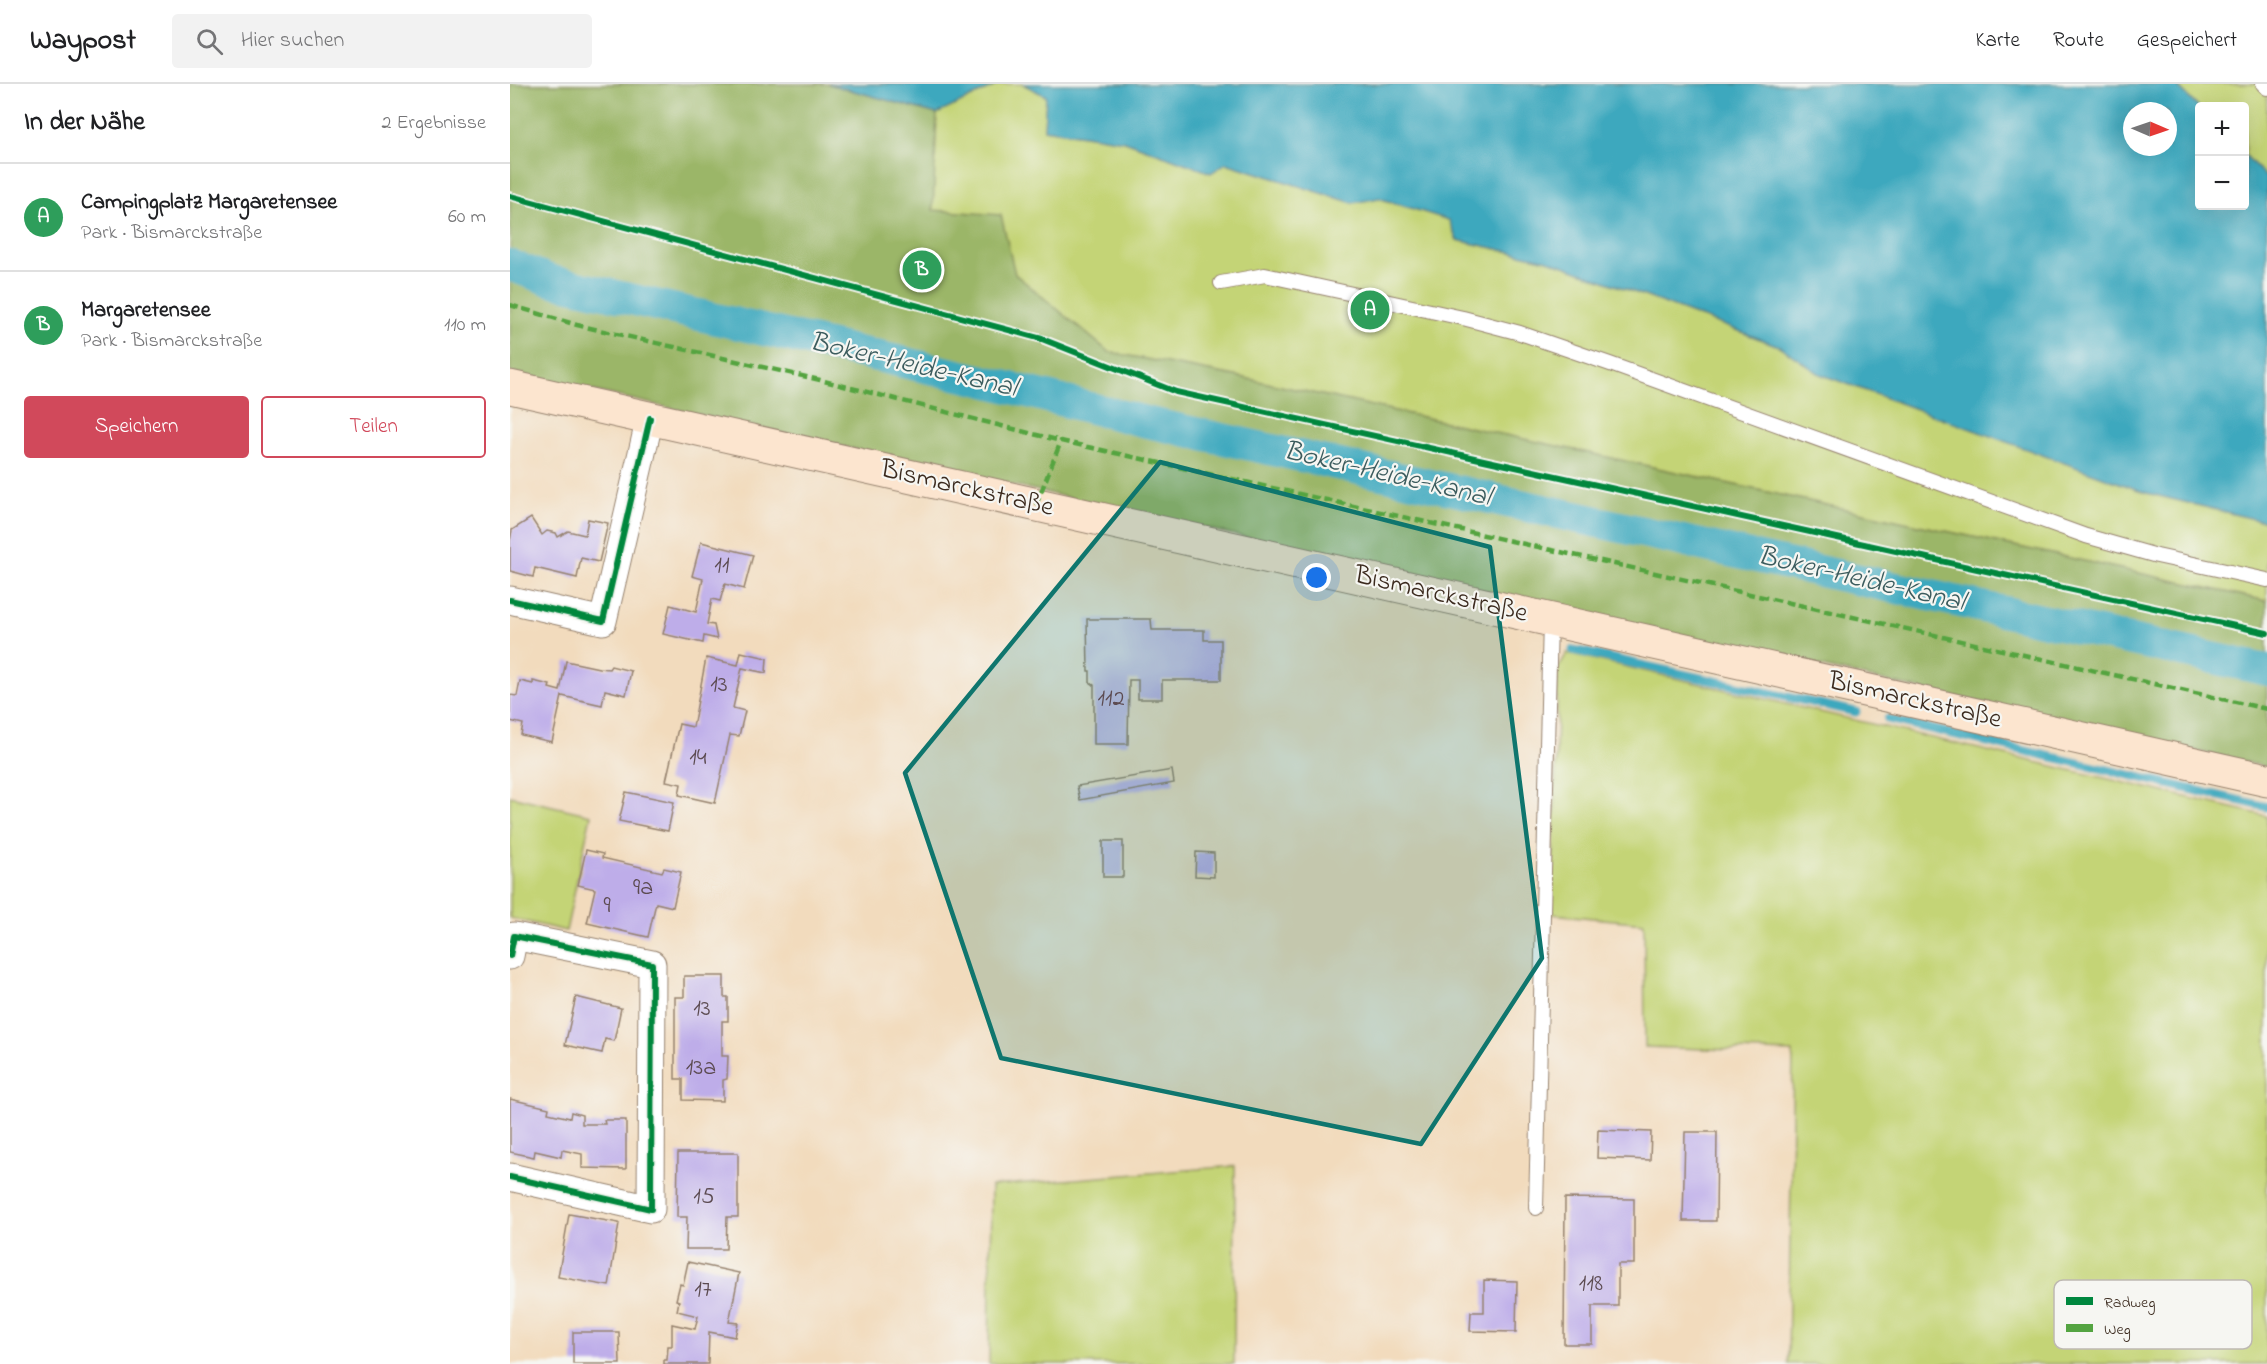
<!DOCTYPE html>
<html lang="de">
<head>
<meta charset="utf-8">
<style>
	:root { --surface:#fff; --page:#f2f2f2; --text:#202124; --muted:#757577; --line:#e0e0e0; --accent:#d1495b }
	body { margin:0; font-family:"Indie Flower",sans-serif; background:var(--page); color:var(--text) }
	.controls { position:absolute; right:18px; top:18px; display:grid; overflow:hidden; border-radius:6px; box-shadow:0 6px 24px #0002 }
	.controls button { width:54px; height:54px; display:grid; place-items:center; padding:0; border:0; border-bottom:2px solid var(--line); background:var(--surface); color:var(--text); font:30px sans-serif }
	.compass { position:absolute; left:1613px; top:18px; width:54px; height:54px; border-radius:50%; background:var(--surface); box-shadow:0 6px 24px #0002; rotate:92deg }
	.you { position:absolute; left:807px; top:494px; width:21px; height:21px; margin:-15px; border:4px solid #fff; border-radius:50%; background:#1a73e8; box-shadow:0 0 0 9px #1a73e833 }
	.badge { display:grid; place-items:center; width:39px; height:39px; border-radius:50%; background:var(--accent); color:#fff; font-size:20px; font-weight:700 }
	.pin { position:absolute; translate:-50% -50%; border:3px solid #fff; box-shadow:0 2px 6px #0006 }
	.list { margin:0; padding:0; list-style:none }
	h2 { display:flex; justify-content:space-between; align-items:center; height:78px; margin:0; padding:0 24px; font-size:26px }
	h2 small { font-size:20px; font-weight:400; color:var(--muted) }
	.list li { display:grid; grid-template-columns:39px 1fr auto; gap:18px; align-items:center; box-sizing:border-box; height:108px; padding:0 24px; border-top:2px solid var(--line) }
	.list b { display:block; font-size:22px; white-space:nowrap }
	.list p { margin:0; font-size:20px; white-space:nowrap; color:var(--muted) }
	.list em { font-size:20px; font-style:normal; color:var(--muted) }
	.actions { display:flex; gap:12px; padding:18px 24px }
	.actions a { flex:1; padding:14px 0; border:2px solid var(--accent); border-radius:6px; text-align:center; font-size:21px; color:var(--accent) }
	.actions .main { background:var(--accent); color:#fff }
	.icon { flex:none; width:33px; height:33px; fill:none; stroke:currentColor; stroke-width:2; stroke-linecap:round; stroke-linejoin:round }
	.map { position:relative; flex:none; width:1757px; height:1280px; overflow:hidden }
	header { display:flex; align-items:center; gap:36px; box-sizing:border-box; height:84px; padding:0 30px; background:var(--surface); border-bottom:2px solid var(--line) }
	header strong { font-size:28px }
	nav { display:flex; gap:33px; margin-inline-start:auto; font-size:21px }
	.search { width:420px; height:54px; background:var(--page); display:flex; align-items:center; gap:15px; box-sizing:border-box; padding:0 21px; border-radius:6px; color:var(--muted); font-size:22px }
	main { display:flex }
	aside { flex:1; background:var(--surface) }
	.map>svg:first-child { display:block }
	.green { fill:#c4d476; stroke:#807f4a; stroke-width:1.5 }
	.forest { fill:#9bb667; stroke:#6b7042; stroke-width:1.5 }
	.water { fill:#3ea8be; stroke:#3c696e; stroke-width:1.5; fill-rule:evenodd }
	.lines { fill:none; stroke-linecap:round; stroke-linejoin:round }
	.stream { stroke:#3ea8be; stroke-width:9 }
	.canal { stroke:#3ea8be; stroke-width:32 }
	.building { fill:#beade9 }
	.service-casing { stroke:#96826e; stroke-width:16 }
	.minor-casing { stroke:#96826e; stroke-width:29 }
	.secondary-casing { stroke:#96826e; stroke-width:35 }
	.service { stroke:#fff; stroke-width:14 }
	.minor { stroke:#fff; stroke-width:27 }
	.secondary { stroke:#fce5cf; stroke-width:33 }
	.quiet { stroke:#54a441; stroke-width:4.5; stroke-dasharray:9 4.5; stroke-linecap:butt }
	.cycleway-casing { stroke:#f6f6f2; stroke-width:10 }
	.cycleway { stroke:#00873e; stroke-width:6 }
	.marked { fill:#0f766e; fill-opacity:0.2; stroke:#0f766e; stroke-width:4.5; stroke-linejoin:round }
	.labels { text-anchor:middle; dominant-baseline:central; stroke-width:4.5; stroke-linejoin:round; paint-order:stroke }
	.number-label { font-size:24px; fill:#5c4b51 }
	.street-label { font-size:27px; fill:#3b2a1e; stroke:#f6f6f2 }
	.water-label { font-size:28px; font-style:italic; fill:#3c5c5e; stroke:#f6f6f2 }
	.key { fill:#f6f6f2; stroke:#beb9b2; stroke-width:1.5 }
	.key-label { font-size:16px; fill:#3b2a1e }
</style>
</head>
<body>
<header>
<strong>Waypost</strong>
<div class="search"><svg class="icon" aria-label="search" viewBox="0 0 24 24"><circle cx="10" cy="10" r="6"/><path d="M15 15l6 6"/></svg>Hier suchen</div>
<nav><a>Karte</a><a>Route</a><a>Gespeichert</a></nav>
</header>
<main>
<aside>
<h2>In der Nähe<small>2 Ergebnisse</small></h2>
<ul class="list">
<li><span class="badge" style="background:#2e9e5b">A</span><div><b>Campingplatz Margaretensee</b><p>Park · Bismarckstraße</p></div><em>60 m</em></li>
<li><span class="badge" style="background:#2e9e5b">B</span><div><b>Margaretensee</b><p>Park · Bismarckstraße</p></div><em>110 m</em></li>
</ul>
<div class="actions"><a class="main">Speichern</a><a>Teilen</a></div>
</aside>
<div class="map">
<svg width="1757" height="1280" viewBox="0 0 1757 1280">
	<rect width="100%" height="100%" fill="#f6f6f2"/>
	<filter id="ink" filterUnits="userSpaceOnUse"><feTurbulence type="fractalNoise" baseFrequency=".0167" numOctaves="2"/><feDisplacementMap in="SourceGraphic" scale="12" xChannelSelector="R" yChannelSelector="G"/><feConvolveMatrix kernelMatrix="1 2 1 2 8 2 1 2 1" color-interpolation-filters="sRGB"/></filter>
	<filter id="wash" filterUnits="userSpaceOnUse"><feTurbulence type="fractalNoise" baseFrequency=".008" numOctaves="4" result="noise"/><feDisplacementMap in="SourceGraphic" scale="24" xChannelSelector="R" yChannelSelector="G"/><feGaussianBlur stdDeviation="1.35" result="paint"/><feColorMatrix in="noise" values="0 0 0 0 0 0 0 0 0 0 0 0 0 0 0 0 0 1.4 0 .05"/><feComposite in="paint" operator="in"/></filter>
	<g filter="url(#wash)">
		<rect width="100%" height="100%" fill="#f2dbbd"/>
		<path class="green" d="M 0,0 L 413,0 L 439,24 L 489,0 L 513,0 L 536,12 L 534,45 L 615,57 L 701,89 L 716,79 L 843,119 L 868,114 L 939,136 L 947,156 L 1038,176 L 1269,262 L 1310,290 L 1637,409 L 1757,438 L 1757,517 L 725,292 L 618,272 L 617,276 L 0,128 Z
			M 1665,0 L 1757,0 L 1757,94 L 1735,71 L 1734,22 L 1689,24 Z
			M 1057,569 L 1757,732 L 1757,1280 L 1278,1280 L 1283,968 L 1135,963 L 1134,839 L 1042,830 L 1048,585 Z
			M 0,712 L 81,731 L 56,847 L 0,834 Z
			M 725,1082 L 724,1280 L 479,1280 L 481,1102 Z"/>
		<path class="forest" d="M 0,0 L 319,0 L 427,30 L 423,126 L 491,131 L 505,190 L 599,268 L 725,292 L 1757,517 L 1757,683 L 0,288 Z"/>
		<path class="water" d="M 319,0 L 489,0 L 427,30 Z
			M 513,0 L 1665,0 L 1689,24 L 1690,122 L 1734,122 L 1735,71 L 1757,94 L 1757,438 L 1637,409 L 1310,290 L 1269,262 L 1038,176 L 947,156 L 939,136 L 869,114 L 843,119 L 716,79 L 701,89 L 615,57 L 534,45 L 536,12 ZM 1622,27 L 1658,27 L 1658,63 L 1622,63 Z"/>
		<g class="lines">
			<path class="stream" d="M 1063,566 L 1346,628
				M 1378,635 L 1757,723"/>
			<path class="canal" d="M 0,181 L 42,197 L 470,296 L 636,338 L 1757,586"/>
		</g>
		<g id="blocks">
			<path class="building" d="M 21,434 L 32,451 L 37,447 L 46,449 L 48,453 L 58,447 L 75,451 L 78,435 L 98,439 L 89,478 L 71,474 L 67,494 L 25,484 L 23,493 L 0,487 L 0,457 L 2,446 Z
				M 191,458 L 243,471 L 234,505 L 215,500 L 210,517 L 202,515 L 197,540 L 204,541 L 207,555 L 194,552 L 193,559 L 153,550 L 160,521 L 186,528 L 193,495 L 182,492 Z
				M 577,535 L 641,535 L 642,546 L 694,546 L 694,556 L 711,556 L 711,596 L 652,596 L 652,615 L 628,615 L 628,596 L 619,596 L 618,660 L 584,660 L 584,601 L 580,598 L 580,587 L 578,587 Z
				M 231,568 L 257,574 L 256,589 L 232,584 L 223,624 L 235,627 L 229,652 L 220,651 L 205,719 L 169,711 L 171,700 L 156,697 L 169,640 L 183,643 L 196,574 L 228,581 Z
				M 56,577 L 89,584 L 99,585 L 101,582 L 121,587 L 116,611 L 95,606 L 92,621 L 52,612 L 42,658 L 11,651 L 13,640 L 0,637 L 0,611 L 7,612 L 10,597 L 23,600 L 23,597 L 40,601 L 39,604 L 50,607 Z
				M 662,686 L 664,699 L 570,716 L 567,702 Z
				M 116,708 L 164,718 L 158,747 L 109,737 Z
				M 593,757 L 613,757 L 613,793 L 593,793 Z
				M 76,766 L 93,770 L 92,774 L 152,788 L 154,784 L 171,788 L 163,823 L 146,819 L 138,853 L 77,839 L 85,805 L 68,801 Z
				M 686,768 L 704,769 L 704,793 L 685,792 Z
				M 174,892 L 214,892 L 214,913 L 218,913 L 218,937 L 212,937 L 212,972 L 218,972 L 217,995 L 213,996 L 213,1017 L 173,1016 L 173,995 L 165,995 L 165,913 L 174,913 Z
				M 66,913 L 111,924 L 104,957 L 95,955 L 92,969 L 55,961 Z
				M 0,1015 L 39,1024 L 38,1029 L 60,1034 L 61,1028 L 72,1031 L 72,1040 L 95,1040 L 94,1036 L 116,1036 L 116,1085 L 72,1084 L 72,1070 L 52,1066 L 51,1073 L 25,1067 L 24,1073 L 0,1068 Z
				M 1088,1046 L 1141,1048 L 1140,1076 L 1087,1074 Z
				M 1175,1048 L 1207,1048 L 1206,1137 L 1173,1137 Z
				M 168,1069 L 228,1069 L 228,1133 L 217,1133 L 216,1165 L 176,1165 L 177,1133 L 167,1133 Z
				M 1055,1114 L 1124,1115 L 1124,1180 L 1108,1180 L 1108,1222 L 1082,1222 L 1082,1260 L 1054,1260 Z
				M 59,1130 L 109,1139 L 99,1202 L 48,1193 Z
				M 178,1178 L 229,1189 L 219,1238 L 228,1239 L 225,1253 L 199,1248 L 198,1280 L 154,1280 L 154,1276 L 157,1276 L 158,1262 L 162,1262 L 162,1240 L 185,1245 L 188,1232 L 167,1227 L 169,1217 L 166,1216 L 170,1200 L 173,1201 Z
				M 974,1196 L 1007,1197 L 1006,1248 L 960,1247 L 961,1228 L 974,1228 Z
				M 63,1248 L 109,1248 L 110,1280 L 63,1280 Z"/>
		</g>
	</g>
	<g filter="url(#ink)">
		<use href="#blocks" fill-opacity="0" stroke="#96826e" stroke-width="1.5"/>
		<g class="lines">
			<g class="service-casing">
				<path id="service" d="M 1753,0 L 1757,4
					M 711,199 L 755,191 L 953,234 L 1010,249 L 1100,280 L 1576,452 L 1647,472 L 1757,496
					M 1026,1124 L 1040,536"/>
			</g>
			<g class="minor-casing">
				<path id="minor" d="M 0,516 L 93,537 L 140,334
					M 0,872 L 4,852 L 142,880 L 141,1125 L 0,1093"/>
			</g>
			<g class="secondary-casing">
				<path id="secondary" d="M 0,303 L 1757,696"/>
			</g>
			<use href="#service" class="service"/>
			<use href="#minor" class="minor"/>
			<use href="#secondary" class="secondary"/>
			<path class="quiet" d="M 0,221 L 67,241 L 310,296 L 551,357
				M 526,421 L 551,357 L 1757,625"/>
			<g class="cycleway-casing">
				<path id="cycleway" d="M 0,112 L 532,255 L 666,308 L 1757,549
					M 0,516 L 93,537 L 140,334
					M 0,872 L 4,852 L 142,880 L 141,1125 L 0,1093"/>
			</g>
			<use href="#cycleway" class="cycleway"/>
		</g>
	</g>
	<path class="marked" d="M 650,378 L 980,463 L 1032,874 L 911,1060 L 491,974 L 395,689 Z"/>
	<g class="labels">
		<g class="number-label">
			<text x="212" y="482">11</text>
			<text x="209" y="601">13</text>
			<text x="601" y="615">112</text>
			<text x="188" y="674">14</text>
			<text x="133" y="804">9a</text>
			<text x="97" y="822">9</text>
			<text x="192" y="925">13</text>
			<text x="191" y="984">13a</text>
			<text x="194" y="1113">15</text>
			<text x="1081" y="1200">118</text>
			<text x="193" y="1206">17</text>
		</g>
		<g class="street-label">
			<text transform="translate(457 405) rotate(13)">Bismarckstraße</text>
			<text transform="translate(931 511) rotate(13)">Bismarckstraße</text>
			<text transform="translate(1405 617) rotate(13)">Bismarckstraße</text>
		</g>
		<g class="water-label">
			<text transform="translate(403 282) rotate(13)">Boker-Heide-Kanal</text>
			<text transform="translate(877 391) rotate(13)">Boker-Heide-Kanal</text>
			<text transform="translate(1351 496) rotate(13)">Boker-Heide-Kanal</text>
		</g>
	</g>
	<rect x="1544" y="1196" width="198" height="69" rx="9" class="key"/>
	<rect x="1556" y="1213" width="27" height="8" fill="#00873e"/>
	<rect x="1556" y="1240" width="27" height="8" fill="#54a441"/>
	<g class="key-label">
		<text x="1594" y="1223">Radweg</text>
		<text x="1594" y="1250">Weg</text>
	</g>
</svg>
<div class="controls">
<button>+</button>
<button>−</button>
</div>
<svg class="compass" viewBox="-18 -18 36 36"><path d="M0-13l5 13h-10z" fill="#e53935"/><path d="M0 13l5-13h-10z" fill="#757577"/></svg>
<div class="you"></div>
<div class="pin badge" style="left:860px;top:226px;background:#2e9e5b">A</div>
<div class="pin badge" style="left:412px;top:186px;background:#2e9e5b">B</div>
</div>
</main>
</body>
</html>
